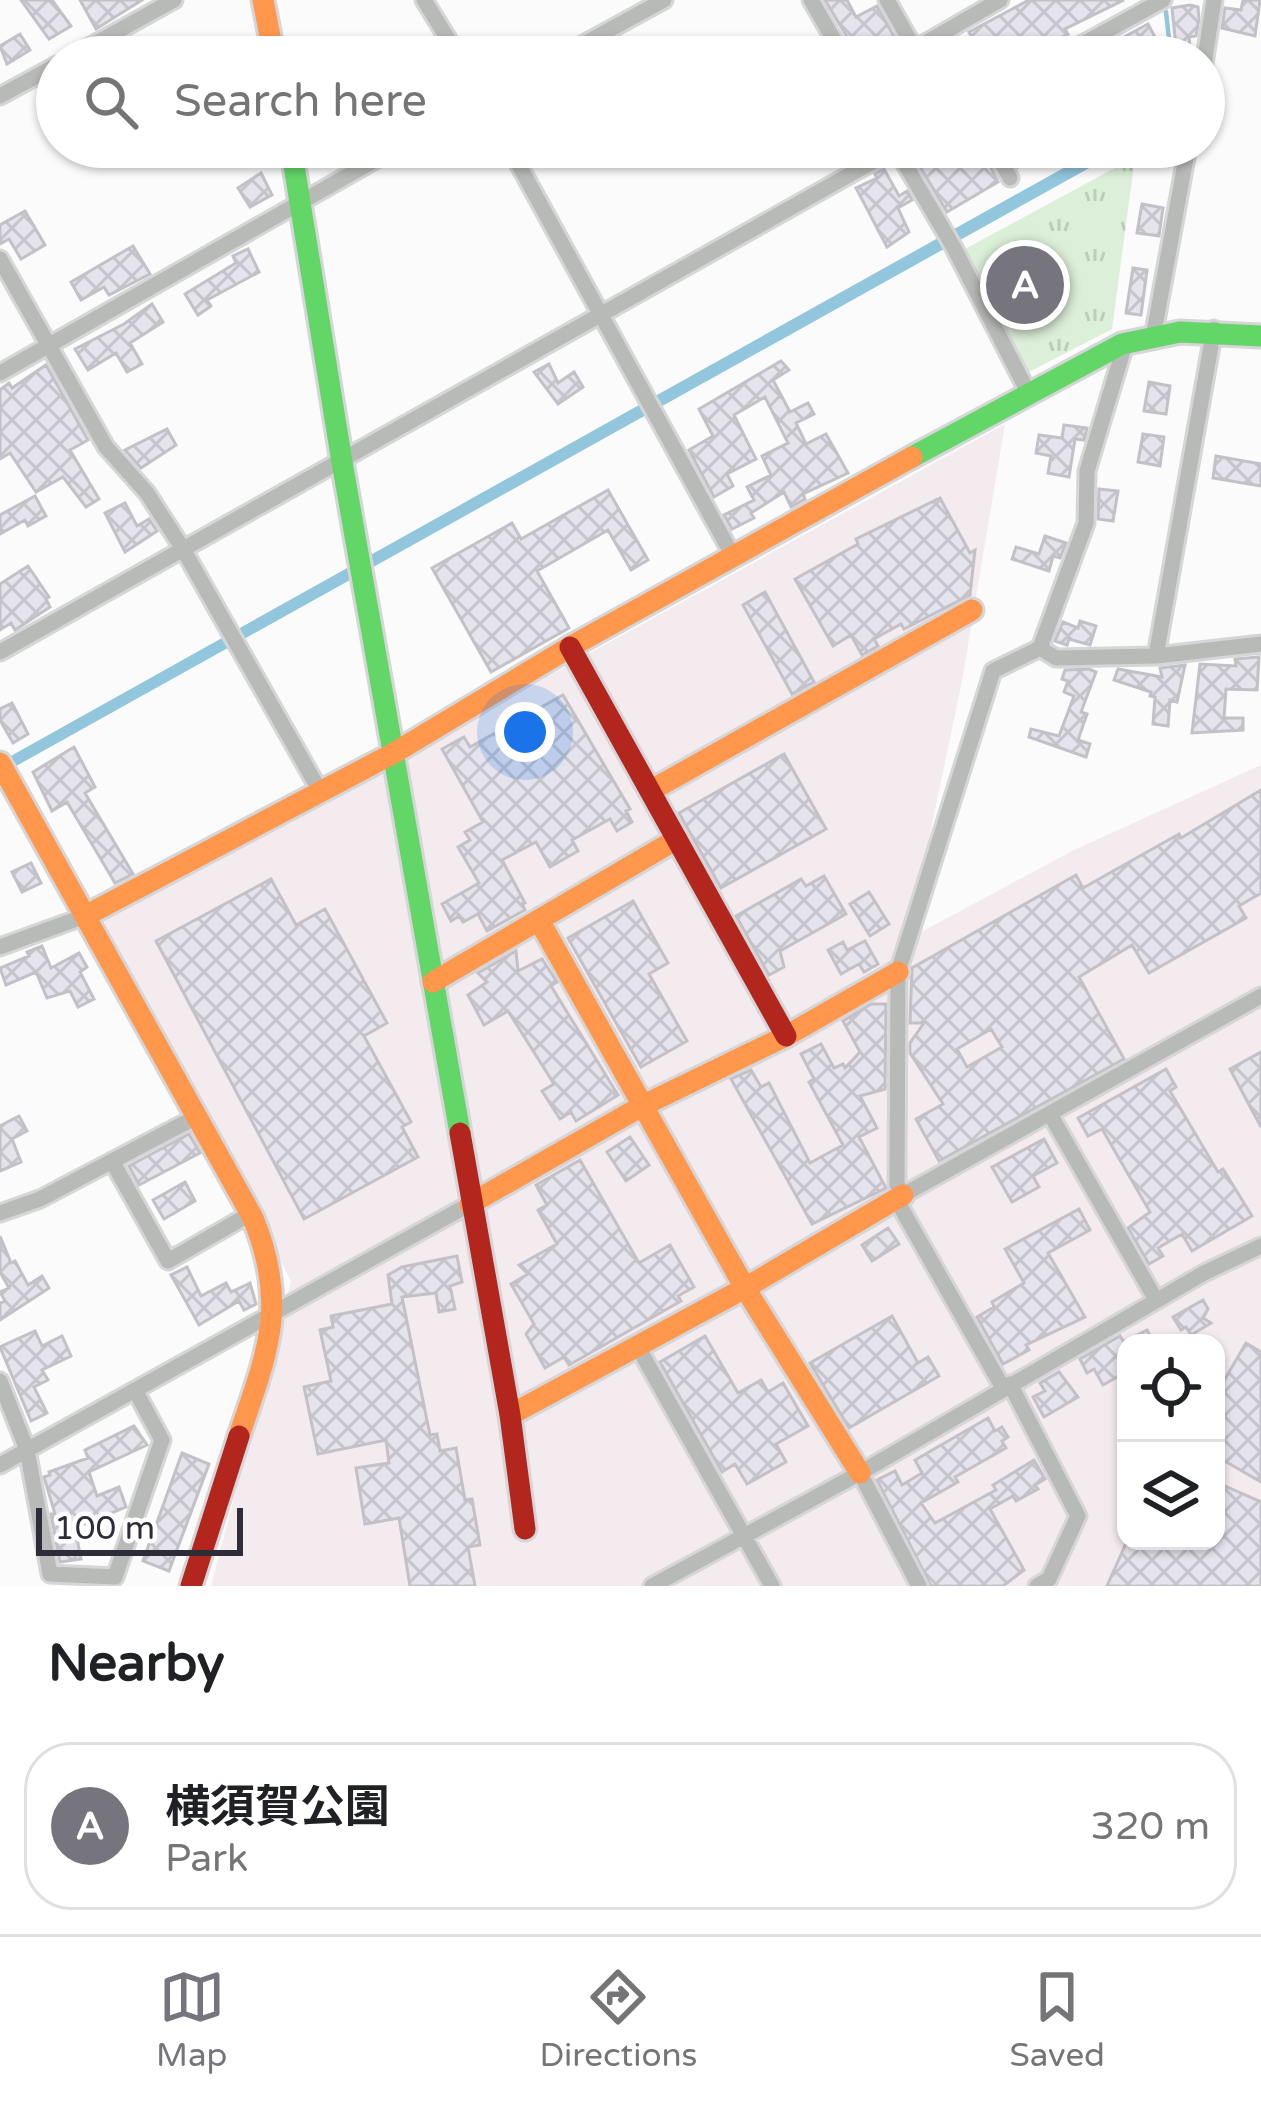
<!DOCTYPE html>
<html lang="en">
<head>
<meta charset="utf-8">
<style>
	:root { --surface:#fff; --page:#f2f2f2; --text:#202124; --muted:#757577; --line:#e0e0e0; --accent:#76747d }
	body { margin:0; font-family:"Varela Round","Noto Sans JP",sans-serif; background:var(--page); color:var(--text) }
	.controls { position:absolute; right:36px; bottom:36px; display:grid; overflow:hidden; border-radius:24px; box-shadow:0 3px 9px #0004 }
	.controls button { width:108px; height:108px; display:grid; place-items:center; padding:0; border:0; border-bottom:3px solid var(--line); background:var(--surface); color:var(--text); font:60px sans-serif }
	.scale { position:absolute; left:36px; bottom:30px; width:207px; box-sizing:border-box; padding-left:12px; border:6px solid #2f2c39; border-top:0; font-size:33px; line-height:42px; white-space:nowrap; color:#2f2c39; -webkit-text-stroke:9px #fff; paint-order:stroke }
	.you { position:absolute; left:525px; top:732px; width:42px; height:42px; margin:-30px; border:9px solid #fff; border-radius:50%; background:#1a73e8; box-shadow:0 0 0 18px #1a73e833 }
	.badge { display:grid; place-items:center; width:78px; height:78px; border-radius:50%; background:var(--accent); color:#fff; font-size:39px; font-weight:700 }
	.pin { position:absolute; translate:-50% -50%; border:6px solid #fff; box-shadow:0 3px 12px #0006 }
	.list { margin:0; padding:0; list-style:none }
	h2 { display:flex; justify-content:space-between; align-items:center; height:156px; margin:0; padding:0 48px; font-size:51px }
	h2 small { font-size:39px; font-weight:400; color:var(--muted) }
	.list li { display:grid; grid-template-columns:78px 1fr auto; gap:36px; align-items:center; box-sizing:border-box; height:168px; margin:0 24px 24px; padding:0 24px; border:3px solid var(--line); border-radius:48px }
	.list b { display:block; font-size:45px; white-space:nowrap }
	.list p { margin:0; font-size:39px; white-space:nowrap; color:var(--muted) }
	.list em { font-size:39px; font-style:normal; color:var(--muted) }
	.icon { flex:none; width:66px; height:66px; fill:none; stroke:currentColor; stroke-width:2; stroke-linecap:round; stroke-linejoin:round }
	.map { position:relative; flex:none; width:1261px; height:1586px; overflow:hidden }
	.search { position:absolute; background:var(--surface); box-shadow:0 3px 9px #0004; left:36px; right:36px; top:36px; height:132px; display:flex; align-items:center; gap:30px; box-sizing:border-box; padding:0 42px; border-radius:66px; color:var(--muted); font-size:45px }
	.sheet { height:348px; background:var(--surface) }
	nav { display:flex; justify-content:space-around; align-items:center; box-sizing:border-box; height:168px; border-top:3px solid var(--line); background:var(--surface); font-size:33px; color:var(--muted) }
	nav a { display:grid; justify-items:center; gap:6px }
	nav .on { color:var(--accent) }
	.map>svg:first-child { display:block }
	.industrial { fill:#f4ebee; fill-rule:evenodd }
	.grass { fill:url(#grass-tufts) }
	.water { fill:#92c6dc }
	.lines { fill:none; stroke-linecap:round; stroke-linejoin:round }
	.stream { stroke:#92c6dc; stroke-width:4.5 }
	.building { fill:url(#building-cross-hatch); stroke:#c3c1c7; stroke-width:3; fill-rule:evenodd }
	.street-casing { stroke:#d6d6d8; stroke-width:21 }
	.fast-casing { stroke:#d6d6d8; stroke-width:27 }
	.slow-casing { stroke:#d6d6d8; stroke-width:27 }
	.jam-casing { stroke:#d6d6d8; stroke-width:27 }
	.street { stroke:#b8bab7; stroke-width:15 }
	.fast { stroke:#63d668; stroke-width:21 }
	.slow { stroke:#ff974d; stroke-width:21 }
	.jam { stroke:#b3261e; stroke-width:21 }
</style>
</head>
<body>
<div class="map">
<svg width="1261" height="1586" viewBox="0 0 1261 1586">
	<defs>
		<pattern id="grass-tufts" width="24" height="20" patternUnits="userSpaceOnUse" patternTransform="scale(3)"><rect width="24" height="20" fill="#dcefd8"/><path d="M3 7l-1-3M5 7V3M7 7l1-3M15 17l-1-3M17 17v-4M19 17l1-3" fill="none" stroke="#bdcdba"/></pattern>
		<pattern id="building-cross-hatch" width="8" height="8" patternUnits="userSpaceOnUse" patternTransform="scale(3)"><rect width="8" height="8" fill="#e5e3ec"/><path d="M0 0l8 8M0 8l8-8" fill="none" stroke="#c5c3cb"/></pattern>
	</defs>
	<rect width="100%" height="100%" fill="#fbfbfb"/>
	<path class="industrial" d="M 1005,424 L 962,681 L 908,939 L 1074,850 L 1261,765 L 1261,1586 L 211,1586 L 291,1281 L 104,921 ZM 1126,1343 L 1216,1343 L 1216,1541 L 1126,1541 Z"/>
	<path class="grass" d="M 1135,157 L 1112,329 L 1029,372 L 965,249 Z"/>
	<path class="water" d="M 1101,147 L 1127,147 L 0,775 L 0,762 Z"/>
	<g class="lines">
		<path class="stream" d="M 1166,12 L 1171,57"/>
	</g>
	<path class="building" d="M 21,0 L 52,0 L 71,26 L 49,39 Z
		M 80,0 L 142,0 L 96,29 Z
		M 825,0 L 847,0 L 856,17 L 877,6 L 902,51 L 890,57 L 859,57 Z
		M 1029,0 L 1124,0 L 1065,29 L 1068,34 L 1021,57 L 982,57 L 969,32 Z
		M 1243,0 L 1260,0 L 1255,36 L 1222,28 L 1225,8 L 1241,10 Z
		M 1190,5 L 1198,7 L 1199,19 L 1196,36 L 1189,37 L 1191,57 L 1177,57 L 1172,8 Z
		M 1148,24 L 1156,39 L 1141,53 L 1143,57 L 1087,57 Z
		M 20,34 L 30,50 L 7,64 L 0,46 Z
		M 928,147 L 937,147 L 946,163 L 981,147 L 998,182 L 947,212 L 913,155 Z
		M 1007,147 L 1058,147 L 1018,167 Z
		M 884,169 L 899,196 L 907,191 L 912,200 L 898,208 L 909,232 L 887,247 L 856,188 L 877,178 L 875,174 Z
		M 261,173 L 272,195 L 250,207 L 238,188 Z
		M 1142,204 L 1163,208 L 1159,236 L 1137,233 Z
		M 25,211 L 45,245 L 21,259 L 9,239 L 0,244 L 0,225 Z
		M 133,246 L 150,274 L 109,295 L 104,287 L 81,300 L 71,282 Z
		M 248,249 L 259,272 L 207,300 L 211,306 L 198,315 L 185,294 L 236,263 L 233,256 Z
		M 1133,268 L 1147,270 L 1141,315 L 1126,313 Z
		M 152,304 L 163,322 L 130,343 L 142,364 L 127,372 L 116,353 L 88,370 L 75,349 L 124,324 Z
		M 781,361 L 789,370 L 773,380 L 790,412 L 808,403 L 814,414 L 796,423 L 806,444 L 826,434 L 848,473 L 803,494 L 805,499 L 791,507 L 784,492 L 751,513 L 754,518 L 732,529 L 724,515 L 754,500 L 747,487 L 771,475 L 762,456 L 788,443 L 765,397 L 734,415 L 756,459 L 727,474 L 733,486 L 714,497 L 689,450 L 713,436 L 699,409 Z
		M 549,364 L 558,383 L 574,372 L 583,387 L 558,404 L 534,372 Z
		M 46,365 L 88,440 L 70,450 L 99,499 L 86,507 L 63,477 L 36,492 L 10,453 L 0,459 L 0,390 L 9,383 L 12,388 Z
		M 1149,382 L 1170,386 L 1166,414 L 1144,411 Z
		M 1064,425 L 1087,428 L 1084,440 L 1075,439 L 1069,477 L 1048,473 L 1051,456 L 1036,453 L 1039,435 L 1062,438 Z
		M 167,429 L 176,445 L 141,468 L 125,450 Z
		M 1143,434 L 1164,437 L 1160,466 L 1138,462 Z
		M 1216,456 L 1261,464 L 1261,486 L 1213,478 Z
		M 1099,489 L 1118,491 L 1113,521 L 1098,519 Z
		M 608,490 L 648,560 L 631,570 L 608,530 L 537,571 L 569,628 L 491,672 L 432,568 L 512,523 L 521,539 Z
		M 35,496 L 46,516 L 28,526 L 25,520 L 0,534 L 0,515 Z
		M 940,498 L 970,553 L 975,550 L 970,595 L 904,629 L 901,624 L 874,639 L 878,646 L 862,655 L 851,635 L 833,646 L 795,579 L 858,544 L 856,539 Z
		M 125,503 L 137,526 L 149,519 L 157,531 L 125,552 L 105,513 Z
		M 1045,536 L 1066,543 L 1060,558 L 1053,556 L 1049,571 L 1012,559 L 1016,547 L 1039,554 Z
		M 28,566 L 49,597 L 46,599 L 50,607 L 15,630 L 11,623 L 0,630 L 0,584 Z
		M 765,592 L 814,682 L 792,694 L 743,605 Z
		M 1080,621 L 1096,626 L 1090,645 L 1069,639 L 1067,645 L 1055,641 L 1063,622 L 1078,628 Z
		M 1259,657 L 1257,690 L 1226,689 L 1224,718 L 1243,718 L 1243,730 L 1192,733 L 1200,664 L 1236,666 L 1235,659 Z
		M 1185,665 L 1177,702 L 1170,700 L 1168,726 L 1153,724 L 1155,697 L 1150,696 L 1151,692 L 1114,680 L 1118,669 L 1162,677 L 1160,668 Z
		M 1089,669 L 1096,672 L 1081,712 L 1087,714 L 1078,740 L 1090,744 L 1086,757 L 1029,737 L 1031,729 L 1059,736 L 1074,696 L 1064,692 L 1068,681 L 1062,679 L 1065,670 Z
		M 563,695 L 630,809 L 626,811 L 632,822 L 617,831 L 610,819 L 572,840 L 578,851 L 550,867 L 536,842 L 502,860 L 525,903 L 522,904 L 525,910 L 487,931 L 478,914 L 463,922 L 459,916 L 451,921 L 442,904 L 479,883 L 458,847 L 470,840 L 465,832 L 483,822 L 442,749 L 464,737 L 470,747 Z
		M 12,703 L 28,734 L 13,743 L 0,720 L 0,709 Z
		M 74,747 L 95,787 L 85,793 L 133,874 L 115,883 L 67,802 L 52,811 L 33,772 Z
		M 784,754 L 826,829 L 721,888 L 679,813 Z
		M 1261,790 L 1261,893 L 1239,906 L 1246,918 L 1149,973 L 1132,945 L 1079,977 L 1124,1059 L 939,1161 L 916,1119 L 943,1104 L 910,1053 L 910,1043 L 924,1023 L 910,1023 L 912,968 L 1076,875 L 1083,888 L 1179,834 L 1181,838 ZM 991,1029 L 1002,1047 L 967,1067 L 957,1049 Z
		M 31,863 L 41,883 L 22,892 L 12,872 Z
		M 824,876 L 846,914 L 780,951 L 784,967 L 769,975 L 736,916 L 801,879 L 806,886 Z
		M 271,879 L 296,925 L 325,909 L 387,1023 L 364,1036 L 411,1122 L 402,1127 L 418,1157 L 304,1219 L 156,941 Z
		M 869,892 L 889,924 L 870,936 L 850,904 Z
		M 633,901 L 668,963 L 649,974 L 687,1041 L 641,1067 L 568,938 Z
		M 865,941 L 878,964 L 864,972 L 859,964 L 841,974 L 828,950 L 843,942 L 847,950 Z
		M 42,946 L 51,968 L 79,953 L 87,967 L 80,972 L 94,999 L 78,1007 L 70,991 L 47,998 L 36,972 L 6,985 L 0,968 L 29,956 L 27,952 Z
		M 516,951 L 518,971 L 542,959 L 557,982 L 551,986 L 618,1095 L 576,1121 L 571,1112 L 560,1119 L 542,1091 L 554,1084 L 508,1011 L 484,1025 L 468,995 L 487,982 L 478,973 Z
		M 871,1004 L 886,1004 L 885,1089 L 860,1096 L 877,1128 L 859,1137 L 886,1188 L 812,1224 L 731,1079 L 751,1070 L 761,1087 L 769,1083 L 810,1163 L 843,1145 L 809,1082 L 814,1079 L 801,1054 L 821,1044 L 834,1068 L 843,1064 L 845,1068 L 860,1052 L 843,1021 Z
		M 1261,1052 L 1261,1127 L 1230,1069 Z
		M 1166,1069 L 1176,1087 L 1170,1091 L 1218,1172 L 1223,1169 L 1252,1216 L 1192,1251 L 1182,1234 L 1158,1248 L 1163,1256 L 1149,1264 L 1128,1228 L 1150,1212 L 1102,1129 L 1088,1136 L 1078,1118 Z
		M 19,1116 L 27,1131 L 12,1139 L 21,1162 L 0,1171 L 0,1126 Z
		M 189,1134 L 200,1153 L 139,1185 L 129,1166 Z
		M 630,1137 L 649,1165 L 626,1181 L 607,1152 Z
		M 1044,1139 L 1057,1163 L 1033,1176 L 1039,1187 L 1012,1202 L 992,1167 Z
		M 580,1160 L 639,1263 L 670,1245 L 694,1287 L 678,1296 L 681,1301 L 569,1365 L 564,1357 L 545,1368 L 526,1334 L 534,1324 L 511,1284 L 528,1274 L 519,1265 L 557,1244 L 538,1210 L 547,1205 L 536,1185 Z
		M 185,1182 L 195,1201 L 164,1219 L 153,1200 Z
		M 1079,1209 L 1090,1230 L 1048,1253 L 1085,1317 L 1026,1345 L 1029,1350 L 1003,1364 L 977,1317 L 994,1307 L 992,1302 L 1024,1283 L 1005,1249 Z
		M 888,1228 L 899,1244 L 872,1261 L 862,1245 Z
		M 0,1236 L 11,1263 L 15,1261 L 28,1285 L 42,1276 L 49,1288 L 0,1320 L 0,1303 L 5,1301 L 0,1292 L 9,1288 L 0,1272 Z
		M 457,1256 L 462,1282 L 450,1286 L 455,1309 L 439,1312 L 436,1293 L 402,1297 L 430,1435 L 437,1434 L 440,1451 L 456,1448 L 465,1500 L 472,1499 L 480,1545 L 468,1547 L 475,1586 L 410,1586 L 399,1518 L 365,1524 L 356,1468 L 389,1463 L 386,1440 L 318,1454 L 304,1387 L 331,1381 L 320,1330 L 333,1327 L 331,1316 L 392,1304 L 388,1275 L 402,1267 Z
		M 187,1267 L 201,1296 L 226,1283 L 231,1292 L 250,1283 L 256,1304 L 244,1310 L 239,1301 L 199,1325 L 171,1275 Z
		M 1203,1300 L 1208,1309 L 1203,1318 L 1211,1323 L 1191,1335 L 1186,1327 L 1181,1330 L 1173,1317 Z
		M 892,1316 L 918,1363 L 928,1357 L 939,1376 L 849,1428 L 810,1363 Z
		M 1147,1330 L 1154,1343 L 1125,1343 L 1126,1372 L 1103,1385 L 1094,1369 L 1087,1373 L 1080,1359 L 1120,1336 L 1124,1342 Z
		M 35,1331 L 42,1346 L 62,1336 L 71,1356 L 42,1370 L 48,1380 L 34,1387 L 47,1413 L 31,1421 L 0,1347 Z
		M 705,1336 L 738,1393 L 761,1380 L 768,1392 L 783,1383 L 808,1426 L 776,1444 L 786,1462 L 747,1484 L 735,1464 L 722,1472 L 660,1362 Z
		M 1246,1343 L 1261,1352 L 1261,1482 L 1216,1456 L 1216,1380 L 1222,1384 Z
		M 1059,1372 L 1078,1397 L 1044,1417 L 1033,1397 L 1045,1391 L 1040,1383 Z
		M 988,1418 L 995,1431 L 1002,1427 L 1008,1437 L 1002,1441 L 1006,1448 L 955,1477 L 958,1482 L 921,1503 L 935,1523 L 996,1490 L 993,1485 L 1034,1460 L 1045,1479 L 1035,1485 L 1038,1489 L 1016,1501 L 1013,1496 L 990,1509 L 1024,1570 L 1003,1586 L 931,1586 L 877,1480 L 895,1471 L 902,1485 L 922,1473 L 915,1460 Z
		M 134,1426 L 147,1445 L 89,1472 L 97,1496 L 119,1487 L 126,1507 L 75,1528 L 81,1559 L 60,1562 L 51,1514 L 55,1514 L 44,1477 L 50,1475 L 49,1472 L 88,1458 L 85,1450 Z
		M 182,1453 L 209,1464 L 169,1571 L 143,1561 Z
		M 1216,1482 L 1261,1502 L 1261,1586 L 1107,1586 L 1127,1541 L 1216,1541 Z"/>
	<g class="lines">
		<g class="street-casing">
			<path id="street" d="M 424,0 L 459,57
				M 811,0 L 844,57
				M 887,0 L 918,55
				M 915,49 L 1000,0
				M 71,57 L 174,0
				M 560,57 L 664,0
				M 1059,57 L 1163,0
				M 1204,64 L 1214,0
				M 0,96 L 57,65
				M 509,147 L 734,558
				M 895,147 L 954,248 L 1028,392
				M 993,147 L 1010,178
				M 0,259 L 106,447 L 147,493 L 183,549 L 321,793
				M 1154,332 L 1188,147
				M 1126,341 L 1087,471 L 1086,523 L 1040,648 L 993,671 L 898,972 L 897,1184 L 903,1195 L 1261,996
				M 0,373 L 398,147
				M 1040,648 L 1056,658 L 1156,656 L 1261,644
				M 0,652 L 899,147
				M 1156,656 L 1214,329
				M 0,947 L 85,916
				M 1051,1116 L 1156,1300
				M 112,1161 L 168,1261 L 250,1214
				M 896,1199 L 1003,1388
				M 0,1213 L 40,1199 L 196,1117
				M 638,1347 L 772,1586
				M 0,1381 L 27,1450 L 50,1574 L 115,1577 L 162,1440 L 135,1390
				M 1010,1384 L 1078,1516 L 1049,1579 L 1037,1586
				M 0,1465 L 470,1204
				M 860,1473 L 919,1586
				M 652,1586 L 860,1473 L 1204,1273 L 1261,1246"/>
		</g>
		<g class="fast-casing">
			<path id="fast" d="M 291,147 L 342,462 L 460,1133
				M 912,457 L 1122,344 L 1180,332 L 1261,336"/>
		</g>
		<g class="slow-casing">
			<path id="slow" d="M 263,0 L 274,57
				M 0,763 L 253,1218 C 289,1305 267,1353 239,1436
				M 650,791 L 972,610
				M 85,916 L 394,753 L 570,647 L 912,457
				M 540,922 L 745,1288 L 860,1473
				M 433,982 L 677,839
				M 470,1204 L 642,1106 L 786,1036 L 898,972
				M 510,1415 L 745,1288 L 903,1195"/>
		</g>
		<g class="jam-casing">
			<path id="jam" d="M 570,647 L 786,1036
				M 460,1133 L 510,1415 L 525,1529
				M 191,1586 L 239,1436"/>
		</g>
		<use href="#street" class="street"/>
		<use href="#fast" class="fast"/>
		<use href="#slow" class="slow"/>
		<use href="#jam" class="jam"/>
	</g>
</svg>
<div class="controls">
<button><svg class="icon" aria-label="locate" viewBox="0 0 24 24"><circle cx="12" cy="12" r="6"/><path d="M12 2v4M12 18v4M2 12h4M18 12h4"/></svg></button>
<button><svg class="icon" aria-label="layers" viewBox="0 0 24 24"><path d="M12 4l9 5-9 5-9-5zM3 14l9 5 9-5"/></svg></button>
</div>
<div class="scale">100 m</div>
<div class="you"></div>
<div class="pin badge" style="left:1025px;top:285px">A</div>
<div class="search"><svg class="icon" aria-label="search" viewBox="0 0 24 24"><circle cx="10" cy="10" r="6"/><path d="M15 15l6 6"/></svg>Search here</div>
</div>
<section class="sheet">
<h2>Nearby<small></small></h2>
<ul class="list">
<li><span class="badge">A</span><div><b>横須賀公園</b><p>Park</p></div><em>320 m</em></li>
</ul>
</section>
<nav>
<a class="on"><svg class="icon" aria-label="map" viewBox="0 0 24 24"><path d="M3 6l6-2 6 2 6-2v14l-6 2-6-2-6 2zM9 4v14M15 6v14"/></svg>Map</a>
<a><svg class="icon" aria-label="directions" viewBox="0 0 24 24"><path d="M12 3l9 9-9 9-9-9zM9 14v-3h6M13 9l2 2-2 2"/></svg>Directions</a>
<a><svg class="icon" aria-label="saved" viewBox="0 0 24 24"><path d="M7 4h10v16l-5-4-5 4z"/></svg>Saved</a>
</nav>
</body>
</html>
